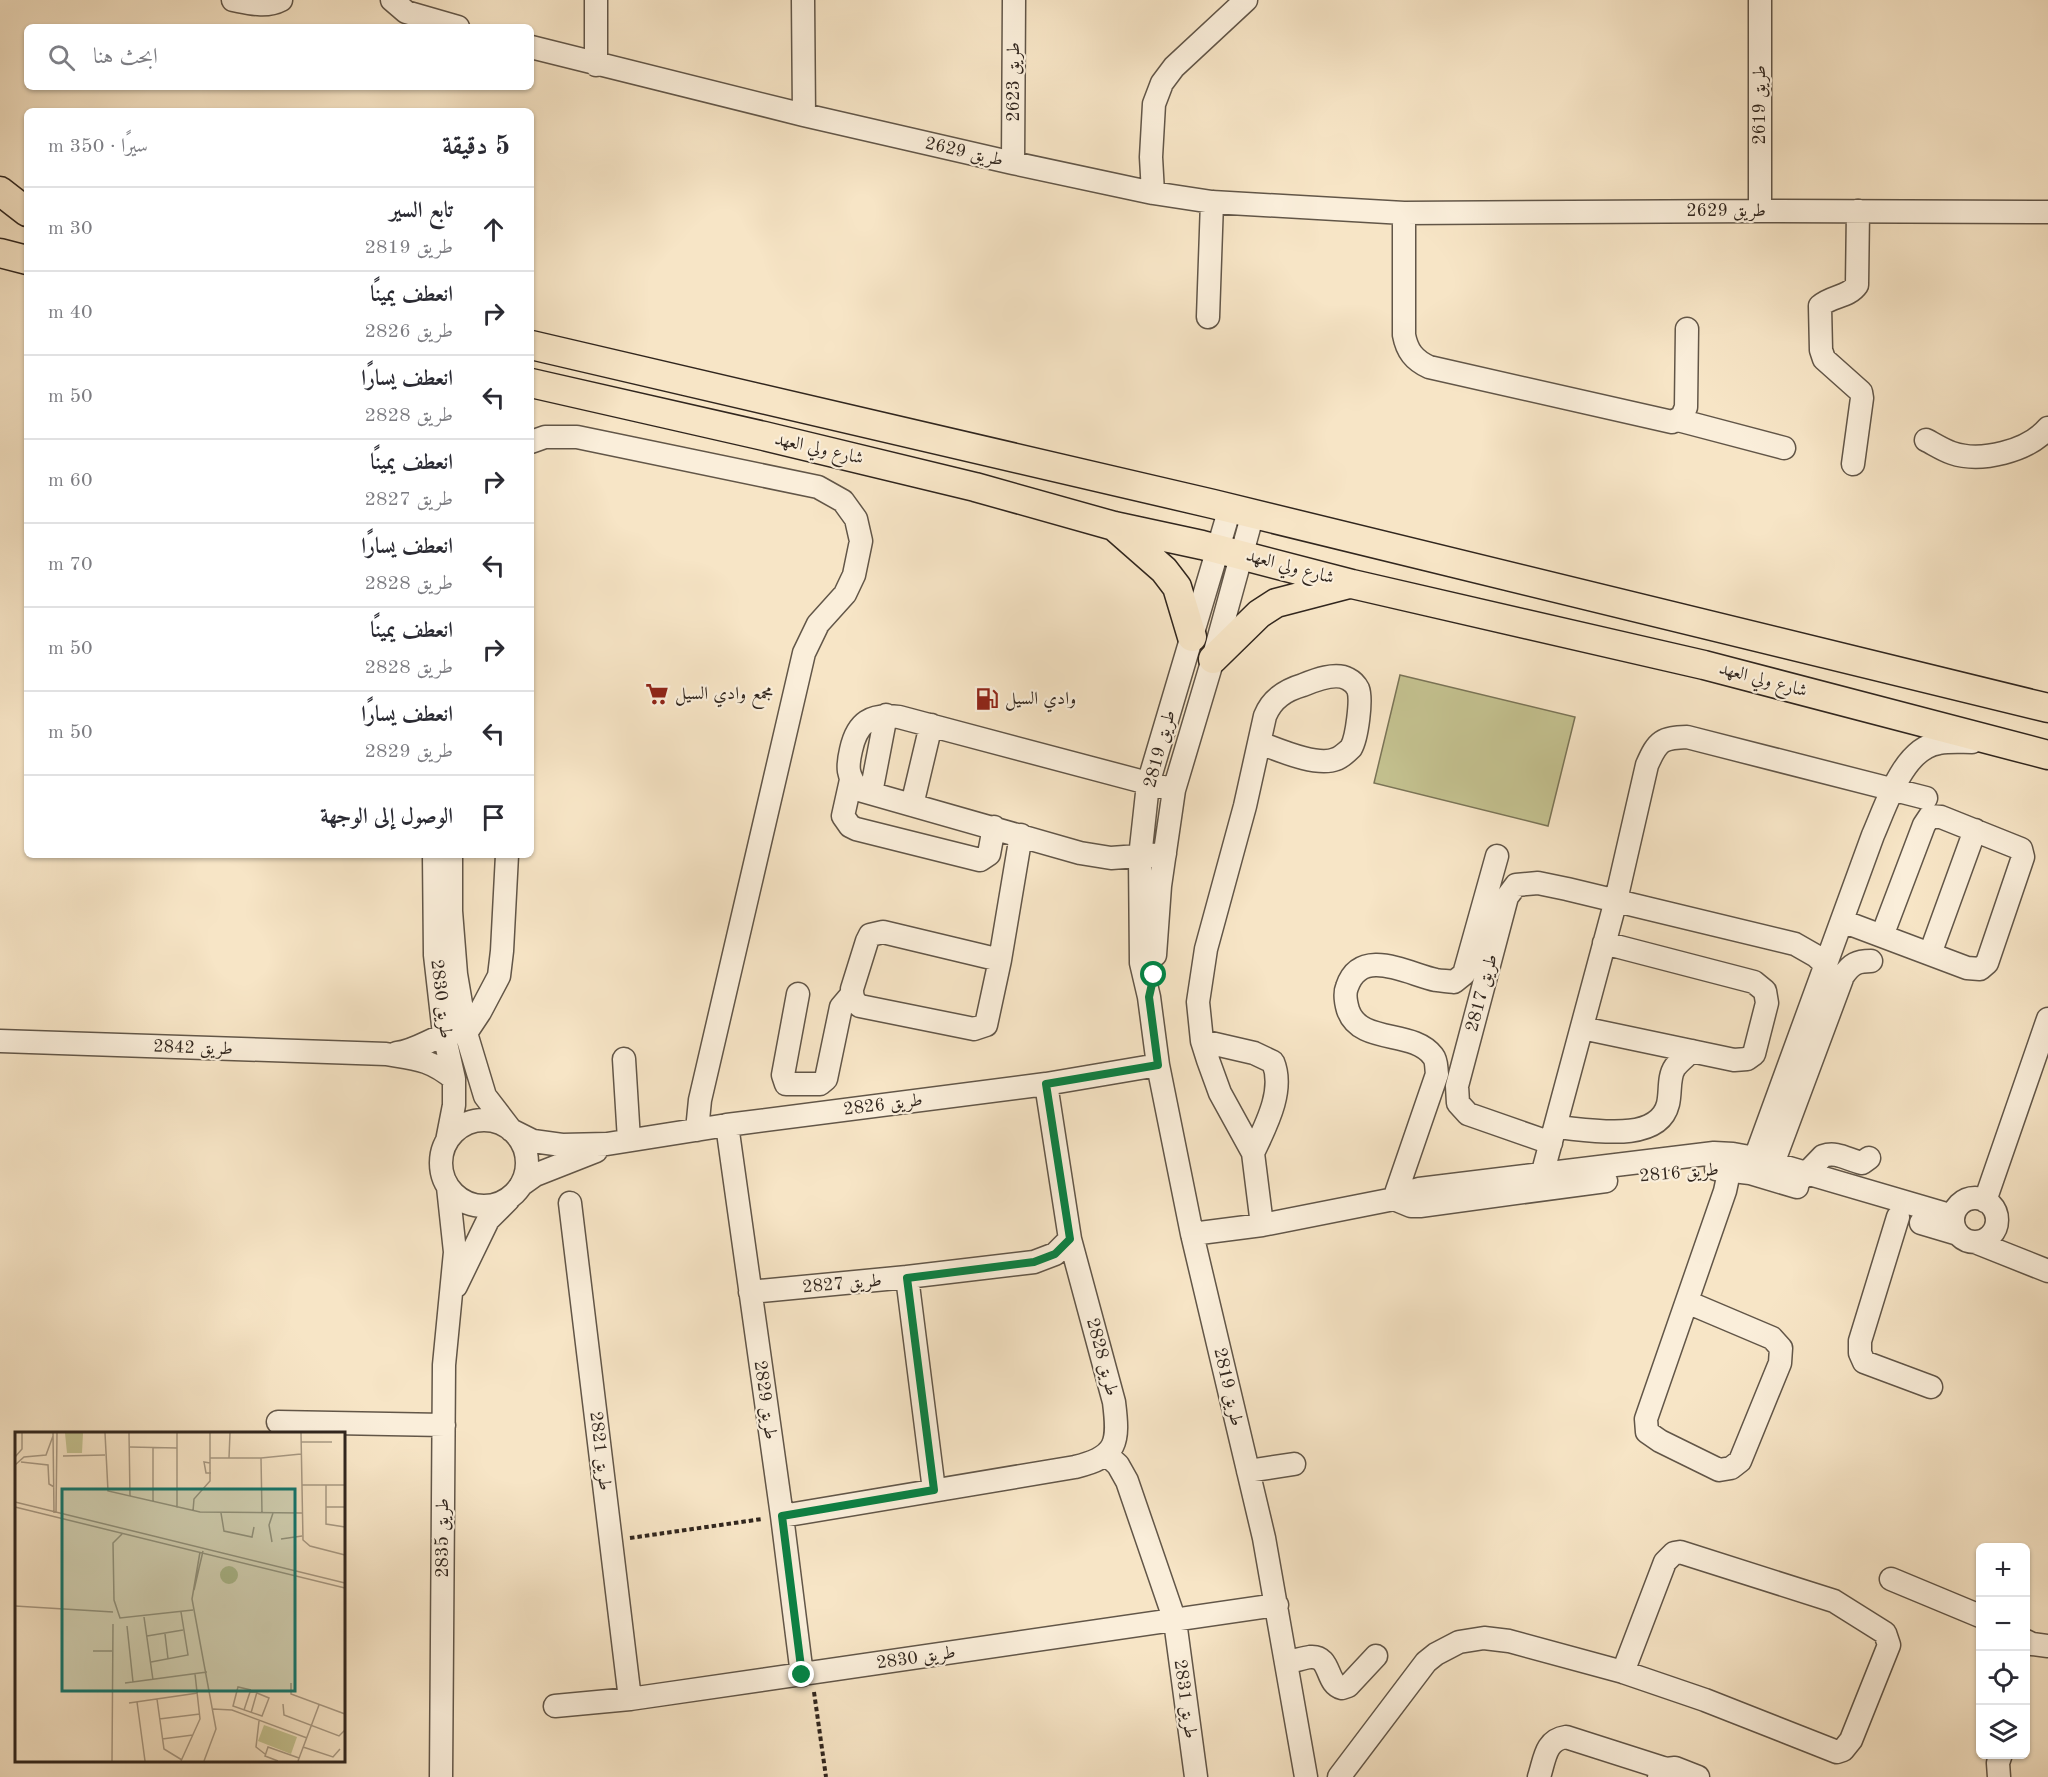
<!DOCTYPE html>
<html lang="ar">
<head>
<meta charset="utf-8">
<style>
	:root { --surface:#fff; --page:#f2f2f3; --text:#2b2b33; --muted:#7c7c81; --line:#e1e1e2 }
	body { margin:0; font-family:"Old Standard TT",Amiri,serif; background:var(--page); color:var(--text); direction:rtl }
	.controls { position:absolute; right:18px; bottom:18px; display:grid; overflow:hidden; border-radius:9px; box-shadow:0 2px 4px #0004 }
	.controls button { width:54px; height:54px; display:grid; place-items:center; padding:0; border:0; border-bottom:2px solid var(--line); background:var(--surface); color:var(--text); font:30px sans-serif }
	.stop { position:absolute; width:18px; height:18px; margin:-14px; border:4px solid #0b8043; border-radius:50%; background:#fff }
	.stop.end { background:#0b8043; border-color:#fff; box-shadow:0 2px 6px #0008 }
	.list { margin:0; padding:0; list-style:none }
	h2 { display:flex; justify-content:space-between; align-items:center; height:78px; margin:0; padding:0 24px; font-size:26px }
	h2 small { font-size:20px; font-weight:400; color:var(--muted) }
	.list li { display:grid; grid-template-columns:39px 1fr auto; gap:18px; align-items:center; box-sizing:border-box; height:84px; padding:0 24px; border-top:2px solid var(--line) }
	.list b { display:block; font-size:22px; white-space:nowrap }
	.list p { margin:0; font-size:20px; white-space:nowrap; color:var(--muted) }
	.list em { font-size:20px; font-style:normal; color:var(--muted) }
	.icon { flex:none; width:33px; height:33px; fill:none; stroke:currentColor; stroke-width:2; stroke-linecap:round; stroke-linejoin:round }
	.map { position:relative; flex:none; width:2048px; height:1777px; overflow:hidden; direction:ltr }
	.search { position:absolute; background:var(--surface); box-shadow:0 2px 4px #0004; left:24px; top:24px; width:510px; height:66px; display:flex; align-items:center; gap:15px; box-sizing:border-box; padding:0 21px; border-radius:9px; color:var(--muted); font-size:22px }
	.panel { position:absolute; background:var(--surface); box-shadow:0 2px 4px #0004; left:24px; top:108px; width:510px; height:750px; border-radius:9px; direction:rtl }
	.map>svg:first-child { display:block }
	.grass { fill:#c4c290; stroke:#7a7457; stroke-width:1.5 }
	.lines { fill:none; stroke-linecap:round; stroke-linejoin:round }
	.minor-casing { stroke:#625648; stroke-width:25 }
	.major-casing { stroke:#31261e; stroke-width:31 }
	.path { stroke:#31261e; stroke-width:4; stroke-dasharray:4.5 3; stroke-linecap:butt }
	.minor { stroke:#faeeda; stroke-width:22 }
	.major { stroke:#f7e5c6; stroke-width:28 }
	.route { stroke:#0b8043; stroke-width:8 }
	.labels { text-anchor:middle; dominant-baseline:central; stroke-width:4.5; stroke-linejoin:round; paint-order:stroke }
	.street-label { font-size:18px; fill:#31261e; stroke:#faeeda }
	.poi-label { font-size:18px; fill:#31261e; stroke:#faeeda; text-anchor:start }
	.inset-road { fill:none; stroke:#a89983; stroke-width:1.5 }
	.view { fill:#0f766e; fill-opacity:0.15; stroke:#0f766e; stroke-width:3 }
	.inset-edge { fill:none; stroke:#31261e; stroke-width:3 }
</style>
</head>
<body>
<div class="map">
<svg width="2048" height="1777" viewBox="0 0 2048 1777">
	<rect width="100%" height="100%" fill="#f7e5c6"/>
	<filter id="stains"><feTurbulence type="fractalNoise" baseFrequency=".00333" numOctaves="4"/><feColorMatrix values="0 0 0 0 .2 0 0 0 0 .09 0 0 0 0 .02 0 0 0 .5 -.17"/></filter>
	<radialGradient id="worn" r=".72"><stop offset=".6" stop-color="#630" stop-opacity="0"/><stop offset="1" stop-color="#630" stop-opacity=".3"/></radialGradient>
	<path class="grass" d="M 1400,675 L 1575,717 L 1548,826 L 1374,783 Z"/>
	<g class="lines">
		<g class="minor-casing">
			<path id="minor" d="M 233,0 C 249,3 266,8 281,0
				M 392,0 L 406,12 L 458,27
				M 596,0 L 596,65
				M 803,0 L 804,115
				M 531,47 L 804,115 L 1013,163 L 1153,193 L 1212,202 L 1404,213 L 1760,211 L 2048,212
				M 1013,163 L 1014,0
				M 1153,193 L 1151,157 L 1154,104 L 1162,83 L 1174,67 L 1246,0
				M 1760,211 L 1760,0
				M 1404,213 L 1404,335 C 1407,351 1414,360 1429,367 L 1672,422 L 1682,417 L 1686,407 L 1687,329
				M 1208,317 L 1212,202
				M 1678,420 L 1784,448
				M 1926,440 C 1934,444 1943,450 1952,453 C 1981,463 2028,451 2048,428
				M 531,442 L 545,437 L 577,437 L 818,487 L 843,501 L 856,519 L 861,541 L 854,575 L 845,594 L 818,624 L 804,653 L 700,1100 L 697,1130
				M 1853,464 L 1862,398 L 1861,392 L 1824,359 L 1821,350 L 1820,306 C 1831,296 1849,297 1857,285 L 1858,211
				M 1230,508 L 1148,784 L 1140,857 L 1141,963 L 1149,997 L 1158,1065 L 1192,1234 L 1264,1538 L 1306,1777
				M 1260,743 C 1279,750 1317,767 1336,759 C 1340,758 1348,751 1351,748 C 1357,738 1362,699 1358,689 C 1356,685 1352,681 1348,679 C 1336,672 1315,680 1303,685 C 1286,690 1272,698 1265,716 L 1245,806 L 1206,949 L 1198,1002 L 1202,1041 L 1208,1060 L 1220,1093 L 1253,1153 L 1262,1225
				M 851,780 L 843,816 L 850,826 L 856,829 L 980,860 L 989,854 L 994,827
				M 871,793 L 886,715
				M 912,805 L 931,725
				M 1165,854 L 1111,858 L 1080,853 L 859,790 C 847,776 847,767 851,750 C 857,722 871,713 899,717 L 1174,790
				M 434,855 L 435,955 L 444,1034 L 454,1079 L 454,1105 L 447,1141
				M 451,855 L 451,911 L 456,974 L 466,1033 L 485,1096 L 511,1130 L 533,1141 L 562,1145 L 607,1144 L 727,1125 L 1046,1084 L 1158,1065
				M 1842,921 L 1967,968 L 1980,969 L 1987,963 L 2023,857 L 2021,849 L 1941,817 L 1930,816 L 1924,825 L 1882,936
				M 1930,954 L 1975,830
				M 1155,955 L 1160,886 L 1174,790 L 1213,659 L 1253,513
				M 1000,960 L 883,932 L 870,935 L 867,941 L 852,989 C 852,997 853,1001 860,1006 L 974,1029 L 986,1025 L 1000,960 L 1021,835
				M 798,994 L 783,1075 L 786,1084 L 820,1084 L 826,1079 L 841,1007 L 852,994
				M 1582,1028 L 1734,1060 L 1747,1059 L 1754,1054 L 1767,1003 L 1765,991 L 1754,982 L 1604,943
				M 0,1041 L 386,1054 C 416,1059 430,1059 454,1079
				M 1202,1041 L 1254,1053 L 1273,1062 C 1285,1091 1265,1127 1253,1153
				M 397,1053 C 422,1050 443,1028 466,1033 L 480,1012 L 499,976 L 502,951 L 507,855
				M 624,1059 L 629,1140
				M441 1163a43 43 0 1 1 86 0a43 43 0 1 1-86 0Z
				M 727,1125 L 782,1516 L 802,1675
				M 1555,1127 C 1586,1129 1658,1145 1668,1104 C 1671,1092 1668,1077 1675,1067 C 1680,1061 1686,1056 1692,1051
				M 1551,1143 L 1468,1114 L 1458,1103 L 1457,1086 L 1507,897 L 1516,885 L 1538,883 L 1567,889 L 1795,944 L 1816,956 L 1826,965
				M 1716,1169 L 1750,1173 L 1797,1187
				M 1750,1172 L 1873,835 C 1886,806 1903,748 1939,743 C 1950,741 1961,742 1972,742
				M 1768,1177 L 1843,976 C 1851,964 1857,961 1871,961
				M 1798,1182 L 1823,1156 C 1837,1151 1848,1160 1862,1163 L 1869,1158
				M 521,1185 L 535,1175 L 596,1151
				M 1538,1190 L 1616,900 L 1647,765 C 1658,740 1662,738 1687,737 L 1926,798
				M1953 1220a22 22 0 1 1 44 0a22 22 0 1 1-44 0Z
				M 1394,1199 L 1411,1206 L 1420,1206 L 1606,1181
				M 1394,1199 L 1437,1074 C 1436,1068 1437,1061 1433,1056 C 1413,1029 1360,1045 1348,1010 C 1346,1003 1344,994 1347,987 C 1361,946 1408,974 1436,980 C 1442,981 1448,981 1454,982 L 1464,974 L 1497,856
				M 1985,1201 L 2048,1019
				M 570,1203 L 630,1699
				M 1898,1217 L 1860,1341 L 1860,1353 L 1864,1362 L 1931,1387
				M 1921,1223 L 1958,1234
				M 1192,1234 L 1262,1225 L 1394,1199 L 1402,1194 L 1419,1189 L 1714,1153 L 1733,1154 L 1755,1158 L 1953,1216
				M 1975,1242 L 2048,1271
				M 907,1277 L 934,1490
				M 456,1286 L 488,1220 L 508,1200
				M 750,1292 L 907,1277 L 1034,1262 L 1055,1254 L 1070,1239
				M 1687,1302 L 1772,1338 L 1781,1348 L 1780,1363 L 1740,1461 L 1731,1468 L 1719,1470 L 1660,1441 L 1647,1432 L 1646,1419 L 1725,1191 L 1733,1154
				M 278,1422 L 444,1425
				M 1107,1455 L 1118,1465 L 1127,1481 L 1175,1621 L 1196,1777
				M 1248,1471 L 1294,1464
				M 782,1516 L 1075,1467 C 1118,1457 1119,1442 1114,1402 L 1070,1239 L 1046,1084
				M 1891,1579 L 1980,1616
				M 2026,1641 L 2032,1644 L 2048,1646
				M 1287,1662 C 1294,1661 1303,1658 1310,1657 C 1332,1655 1325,1684 1342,1688 L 1348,1686 L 1376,1656
				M 555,1706 L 630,1699 L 1277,1605
				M 441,1777 L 444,1365 L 455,1252 L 448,1187
				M 1339,1777 L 1426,1662 L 1436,1654 L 1459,1642 L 1484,1638 L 1509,1641 L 1623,1672 L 1705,1700 L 1837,1752 L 1843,1750 L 1851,1740 L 1889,1645 L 1885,1633 L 1834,1601 L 1680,1552 L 1674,1553 L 1665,1562 L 1623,1672
				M 1539,1777 C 1545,1759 1545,1740 1566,1737 L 1666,1769
				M 1659,1777 L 1666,1769 L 1675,1768 L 1698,1777
				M 1999,1777 L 1998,1763 L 2001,1754"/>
		</g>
		<g class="major-casing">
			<path id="major" d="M 0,191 L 27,212
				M 0,253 L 27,260
				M 531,345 L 1213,504 L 2048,708
				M 531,383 L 764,436 L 975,487 L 1114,526 L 1202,545 L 1352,584 L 1704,665 L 2048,755
				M 1115,527 L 1164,570 L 1177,587 L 1192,637
				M 1213,659 L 1259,614 L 1276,603 L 1349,584"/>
		</g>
		<path class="path" d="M 630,1538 L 762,1519
			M 814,1692 L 826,1777"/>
		<use href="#minor" class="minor"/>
		<use href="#major" class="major"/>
	</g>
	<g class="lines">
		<path class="route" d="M 802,1675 L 782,1516 L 934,1490 L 907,1278 L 1034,1262 L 1055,1254 L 1070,1239 L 1046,1084 L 1158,1065 L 1149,997 L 1154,975"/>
	</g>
	<defs>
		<g id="supermarket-bare" transform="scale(1.8)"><path d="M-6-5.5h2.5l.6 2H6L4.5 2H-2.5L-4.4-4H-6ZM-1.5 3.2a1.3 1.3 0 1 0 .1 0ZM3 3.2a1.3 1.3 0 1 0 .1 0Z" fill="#8f2418" stroke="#faeeda" stroke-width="2.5" paint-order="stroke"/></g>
		<g id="fuel-bare" transform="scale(1.8)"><path d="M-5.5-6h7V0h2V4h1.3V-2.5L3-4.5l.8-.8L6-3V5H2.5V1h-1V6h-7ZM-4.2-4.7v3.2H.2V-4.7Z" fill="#8f2418" stroke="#faeeda" stroke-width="2.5" paint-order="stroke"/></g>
	</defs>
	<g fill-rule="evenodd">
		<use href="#supermarket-bare" x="657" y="694"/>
		<use href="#fuel-bare" x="987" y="699"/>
	</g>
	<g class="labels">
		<g class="street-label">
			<text transform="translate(1014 82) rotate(-90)">طريق 2623</text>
			<text transform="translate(1760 105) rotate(-90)">طريق 2619</text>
			<text transform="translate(964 152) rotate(13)">طريق 2629</text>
			<text x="1726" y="211">طريق 2629</text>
			<text transform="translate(819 449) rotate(13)">شارع ولي العهد</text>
			<text transform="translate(1290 567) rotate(15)">شارع ولي العهد</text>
			<text transform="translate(1763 680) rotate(15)">شارع ولي العهد</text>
			<text transform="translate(1160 749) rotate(-75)">طريق 2819</text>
			<text transform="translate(1482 993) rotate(-75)">طريق 2817</text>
			<text transform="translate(441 999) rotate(83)">طريق 2830</text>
			<text transform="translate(193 1048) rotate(2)">طريق 2842</text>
			<text transform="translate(883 1105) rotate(-7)">طريق 2826</text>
			<text transform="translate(1679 1173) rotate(-5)">طريق 2816</text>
			<text transform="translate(842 1284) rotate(-5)">طريق 2827</text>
			<text transform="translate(1102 1357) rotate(75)">طريق 2828</text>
			<text transform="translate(1228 1387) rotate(77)">طريق 2819</text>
			<text transform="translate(765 1400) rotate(82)">طريق 2829</text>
			<text transform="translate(600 1451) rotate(83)">طريق 2821</text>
			<text transform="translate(443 1538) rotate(-90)">طريق 2835</text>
			<text transform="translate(916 1658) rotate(-8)">طريق 2830</text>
			<text transform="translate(1185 1699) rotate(82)">طريق 2831</text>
		</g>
		<g class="poi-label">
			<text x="675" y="694">مجمع وادي السيل</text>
			<text x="1005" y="699">وادي السيل</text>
		</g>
	</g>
	<g transform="translate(15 1432)">
		<rect width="330" height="330" fill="#f7e5c6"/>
		<path d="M 50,1 L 68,1 L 67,21 L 52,21 ZM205 143a9 9 0 1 1 18 0a9 9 0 1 1-18 0Z" fill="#c4c290"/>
		<path d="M 249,293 L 282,305 L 276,322 L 243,309 Z" fill="#c4c290"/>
		<path class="inset-road" d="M 38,1 L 39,81M 90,1 L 93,59 L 185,80 L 287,81M 114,1 L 115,65M 286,1 L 288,108 L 295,114 L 330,123M 286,10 L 317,10M 115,15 L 162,16M 138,16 L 138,70M 48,24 L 90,23M 0,25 L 7,17 L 7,1M 195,26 L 246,26 L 247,81M 214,26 L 215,1M 246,26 L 286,22M 6,30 L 33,33 L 34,52 L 39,55M 195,31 L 189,30 L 191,41 L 196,41M 0,33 L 9,25 L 31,23 L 38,4M 287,53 L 330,53M 311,53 L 311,92 L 330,95M 0,70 L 330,151M 0,75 L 330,156M 311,75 L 330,75M 162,76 L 162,1M 178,79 L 179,67 L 195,49 L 195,1M 41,81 L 42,1M 206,81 L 209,99 L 237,105 L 239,95M 107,102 L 98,111 L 99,168 L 105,186 L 178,178M 266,107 L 287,104M 257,110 L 254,93 L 258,81M 185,120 L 177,167 L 201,297 L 189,329M 179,158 L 188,119M 0,174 L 98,180M 129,185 L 138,248M 112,194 L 118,250M 150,202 L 153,227M 132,204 L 168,198M 78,219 L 97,219M 136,230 L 173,223 L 166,180M 110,251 L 192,240M 276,251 L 276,262 L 330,282M 236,258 L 223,255 L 218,274 L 247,284 L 254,266 L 242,261M 142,267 L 149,317 L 167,328M 122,270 L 130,329M 114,271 L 183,261M 268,272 L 269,283 L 324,304 L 330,298M 198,277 L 217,278 L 292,306M 229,278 L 235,260 L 242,260 L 236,281M 144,287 L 185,282M 244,289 L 241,315 L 250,322M 147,307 L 178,303M 288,315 L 318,325 L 325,317M 97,329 L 98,192M 166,329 L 185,287 L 180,242M 263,329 L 250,324 L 253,315 L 284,326M 283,329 L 304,273"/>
		<path class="view" d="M 47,57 L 280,57 L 280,259 L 47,259 Z"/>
		<rect width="330" height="330" class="inset-edge"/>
	</g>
	<rect width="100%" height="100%" filter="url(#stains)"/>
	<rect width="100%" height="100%" fill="url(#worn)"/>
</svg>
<div class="controls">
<button>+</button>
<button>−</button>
<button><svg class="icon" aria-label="locate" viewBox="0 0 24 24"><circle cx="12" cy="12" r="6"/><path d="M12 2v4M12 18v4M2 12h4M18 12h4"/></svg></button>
<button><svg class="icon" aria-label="layers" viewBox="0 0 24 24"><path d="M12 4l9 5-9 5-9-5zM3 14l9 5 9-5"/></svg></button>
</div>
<div class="stop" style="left:1154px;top:975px"></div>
<div class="stop end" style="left:802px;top:1675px"></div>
<div class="search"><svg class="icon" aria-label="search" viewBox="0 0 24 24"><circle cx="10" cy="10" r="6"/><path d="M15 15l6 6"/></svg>ابحث هنا</div>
<section class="panel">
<h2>5 دقيقة<small>سيرًا · 350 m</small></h2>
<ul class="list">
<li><svg class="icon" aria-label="ahead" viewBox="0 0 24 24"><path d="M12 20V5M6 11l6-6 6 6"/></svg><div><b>تابع السير</b><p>طريق 2819</p></div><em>30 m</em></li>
<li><svg class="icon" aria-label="right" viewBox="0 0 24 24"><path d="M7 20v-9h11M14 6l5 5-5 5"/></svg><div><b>انعطف يمينًا</b><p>طريق 2826</p></div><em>40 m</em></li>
<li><svg class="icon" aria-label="left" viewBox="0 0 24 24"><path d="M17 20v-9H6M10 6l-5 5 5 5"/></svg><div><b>انعطف يسارًا</b><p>طريق 2828</p></div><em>50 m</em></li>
<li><svg class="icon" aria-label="right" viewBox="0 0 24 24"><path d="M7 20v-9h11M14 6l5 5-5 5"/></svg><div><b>انعطف يمينًا</b><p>طريق 2827</p></div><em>60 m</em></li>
<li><svg class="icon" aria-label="left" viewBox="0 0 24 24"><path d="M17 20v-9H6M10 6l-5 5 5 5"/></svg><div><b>انعطف يسارًا</b><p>طريق 2828</p></div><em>70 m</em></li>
<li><svg class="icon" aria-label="right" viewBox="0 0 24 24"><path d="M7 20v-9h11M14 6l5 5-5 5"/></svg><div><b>انعطف يمينًا</b><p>طريق 2828</p></div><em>50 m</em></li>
<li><svg class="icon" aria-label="left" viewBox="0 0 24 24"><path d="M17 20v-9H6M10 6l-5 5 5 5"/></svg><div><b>انعطف يسارًا</b><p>طريق 2829</p></div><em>50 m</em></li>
<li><svg class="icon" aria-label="arrive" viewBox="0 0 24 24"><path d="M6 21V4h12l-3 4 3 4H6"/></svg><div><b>الوصول إلى الوجهة</b></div></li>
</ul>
</section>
</div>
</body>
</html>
